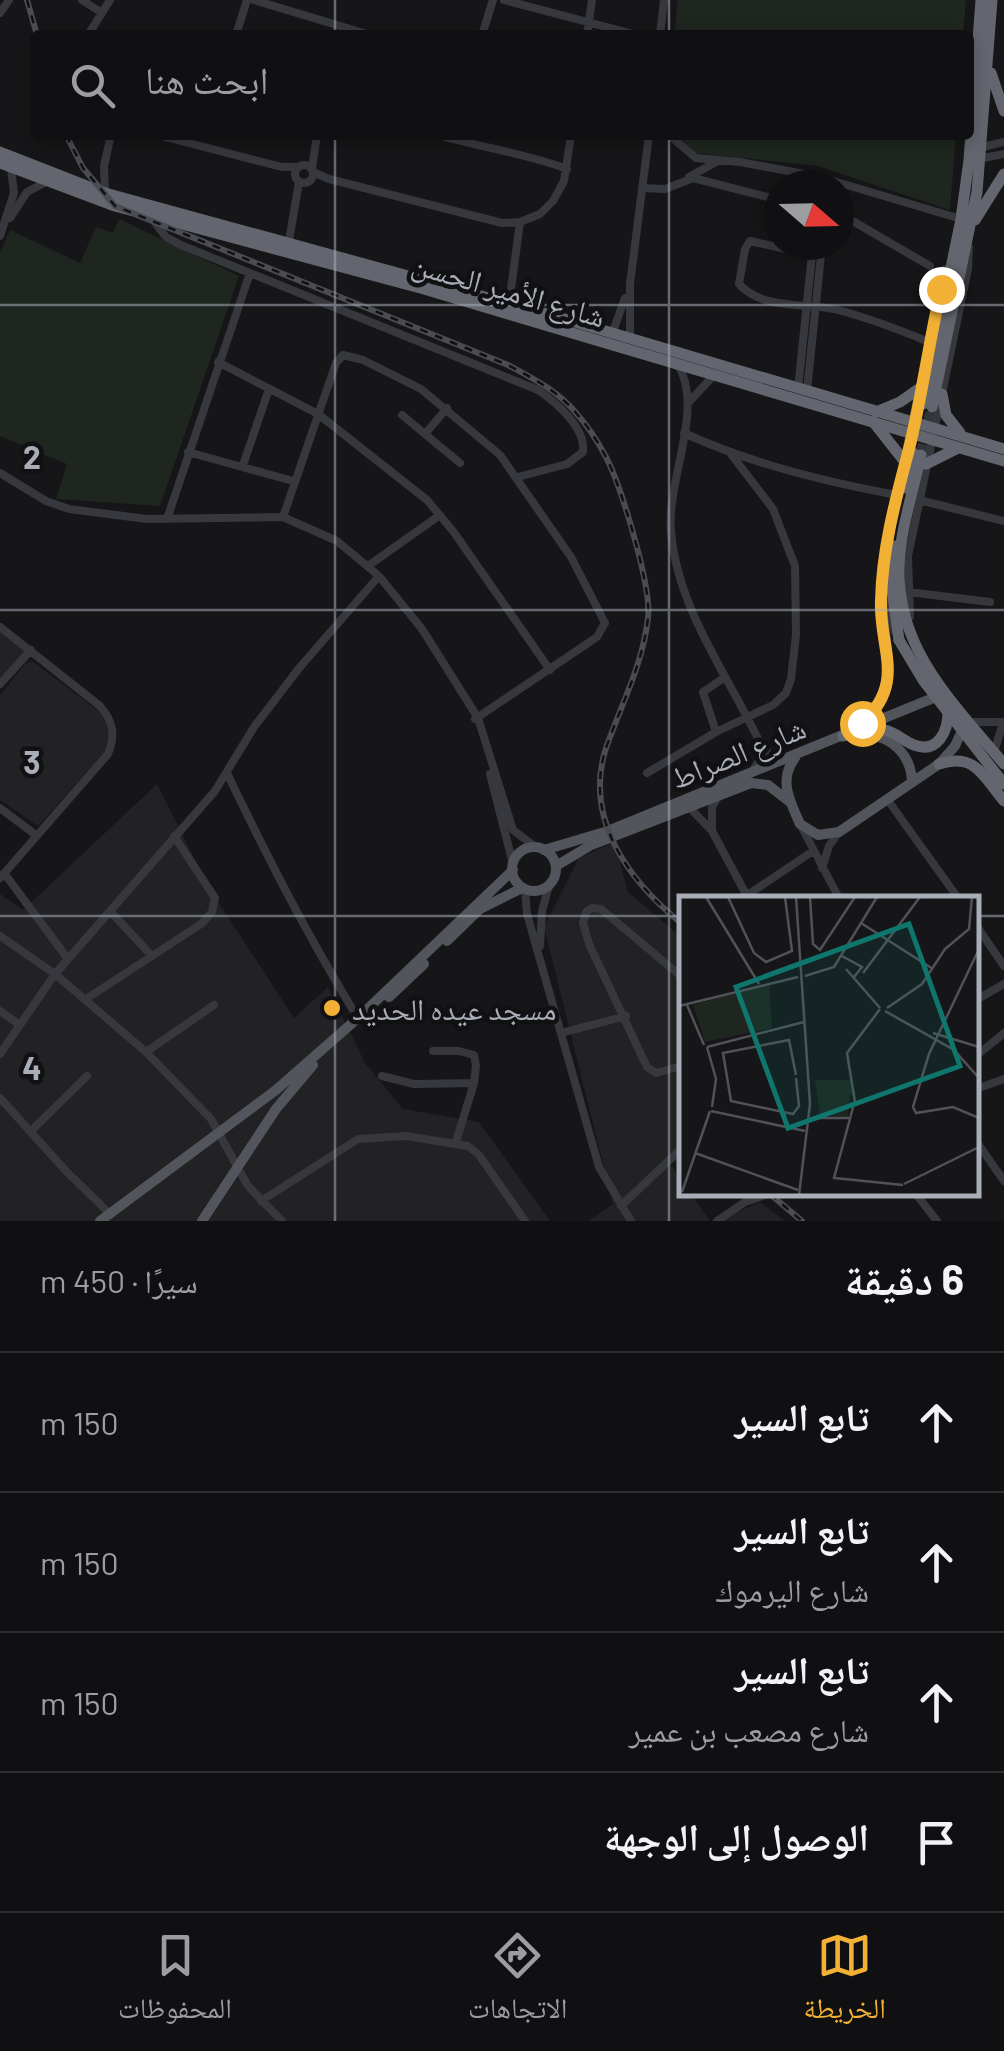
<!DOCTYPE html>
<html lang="ar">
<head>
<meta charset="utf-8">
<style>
	:root { --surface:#101012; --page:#19191b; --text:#f1f3f6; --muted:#9c9d9f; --line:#303032; --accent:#f2b134 }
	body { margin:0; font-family:Barlow,"Noto Naskh Arabic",sans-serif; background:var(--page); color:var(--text); direction:rtl }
	.compass { position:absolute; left:764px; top:170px; width:90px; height:90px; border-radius:50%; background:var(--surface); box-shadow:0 5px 15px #0003; rotate:110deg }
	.stop { position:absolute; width:30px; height:30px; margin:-22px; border:8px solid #f2b134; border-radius:50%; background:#fff }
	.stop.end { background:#f2b134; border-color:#fff; box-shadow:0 2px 10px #0008 }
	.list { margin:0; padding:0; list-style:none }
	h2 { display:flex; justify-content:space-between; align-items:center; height:130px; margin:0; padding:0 40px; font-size:42px }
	h2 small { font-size:32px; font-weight:400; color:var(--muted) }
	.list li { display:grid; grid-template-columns:65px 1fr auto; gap:30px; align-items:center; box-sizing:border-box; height:140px; padding:0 40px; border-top:2px solid var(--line) }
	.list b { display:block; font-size:38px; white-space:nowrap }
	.list p { margin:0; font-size:32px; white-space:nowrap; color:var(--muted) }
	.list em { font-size:32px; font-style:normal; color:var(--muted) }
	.icon { flex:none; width:55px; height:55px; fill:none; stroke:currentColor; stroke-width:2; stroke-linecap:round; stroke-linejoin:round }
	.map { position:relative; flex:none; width:1004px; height:1221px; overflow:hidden; direction:ltr }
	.search { position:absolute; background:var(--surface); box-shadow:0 5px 15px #0003; left:30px; right:30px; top:30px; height:110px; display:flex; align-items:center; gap:25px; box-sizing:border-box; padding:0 35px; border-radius:10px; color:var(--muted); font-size:38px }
	.sheet { height:690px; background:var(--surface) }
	nav { display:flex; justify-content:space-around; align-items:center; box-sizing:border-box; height:140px; border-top:2px solid var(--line); background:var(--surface); font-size:28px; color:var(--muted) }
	nav a { display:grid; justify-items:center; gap:5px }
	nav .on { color:var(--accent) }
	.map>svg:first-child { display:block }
	.built { fill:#222225 }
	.green { fill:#1e261f }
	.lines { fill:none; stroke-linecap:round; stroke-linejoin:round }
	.highway-tunnel { stroke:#333438; stroke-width:11; stroke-dasharray:11 5.5; stroke-linecap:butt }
	.minor { stroke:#37383d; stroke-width:8 }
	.major { stroke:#53555c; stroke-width:10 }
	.highway { stroke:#63666e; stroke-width:11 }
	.rail-casing { stroke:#4a4c52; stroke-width:6 }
	.rail { stroke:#111113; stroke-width:2.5; stroke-dasharray:8; stroke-linecap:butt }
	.highway-bridge { stroke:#63666e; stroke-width:11 }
	.route { stroke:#f2b134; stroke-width:12 }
	.grid { fill:none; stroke:#a8adb8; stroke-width:2.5; stroke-opacity:0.55 }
	.poi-dot { fill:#f2b134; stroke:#111113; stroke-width:4 }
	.labels { text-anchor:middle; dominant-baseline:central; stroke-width:9; stroke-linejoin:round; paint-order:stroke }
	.street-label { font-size:30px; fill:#a8adb8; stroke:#111113 }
	.poi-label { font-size:30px; fill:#a8adb8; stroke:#111113; text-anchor:start }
	.inset-road { fill:none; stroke:#505258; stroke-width:2.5 }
	.view { fill:#0f766e; fill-opacity:0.15; stroke:#0f766e; stroke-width:5 }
	.inset-edge { fill:none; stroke:#a8adb8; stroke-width:5 }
	.grid-label { font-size:32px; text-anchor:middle; font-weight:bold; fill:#a8adb8; stroke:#111113; stroke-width:9; stroke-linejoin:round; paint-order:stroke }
</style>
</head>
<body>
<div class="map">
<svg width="1004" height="1221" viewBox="0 0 1004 1221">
	<rect width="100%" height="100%" fill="#161618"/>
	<path class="built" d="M 0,624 L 31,648 L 0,684 Z
		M 32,661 L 105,716 L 110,738 L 106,751 L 38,826 L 0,800 L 0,695 L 25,664 Z
		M 157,784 L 209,888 L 294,1018 L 328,987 L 365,1063 L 403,1109 L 479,1122 L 550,1221 L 0,1221 L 0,894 L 23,910 Z
		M 614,842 L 628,892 L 681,937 L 681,1148 L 669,1162 L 681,1180 L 682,1194 L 691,1194 L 710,1221 L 588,1221 L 613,1204 L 544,927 L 579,858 Z
		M 760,1202 L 785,1221 L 717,1221 Z"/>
	<path class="green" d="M 678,0 L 966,0 L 963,35 L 674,35 Z
		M 675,135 L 956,135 L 950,210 L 818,166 L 696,153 Z
		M 119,219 L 239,276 L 160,506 L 56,499 L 67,464 L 0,436 L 0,253 L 10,230 L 80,263 L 96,227 L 113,233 Z"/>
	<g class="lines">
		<path class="highway-tunnel" d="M 921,455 L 932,407"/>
		<path class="minor" d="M 82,0 L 102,13
			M 254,0 L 370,35
			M 504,0 L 637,35
			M 0,13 L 9,0
			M 88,35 L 110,0
			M 236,35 L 247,0
			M 482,35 L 493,0
			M 587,35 L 592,0
			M 660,35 L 664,0
			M 158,135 L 282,167 L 299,167
			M 439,135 C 482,148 525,153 567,169
			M 669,135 L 696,158 L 740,162 L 820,177 L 961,219
			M 979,148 L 1004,142
			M 978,159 L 1004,154
			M295 174a9 9 0 1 1 18 0a9 9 0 1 1-18 0Z
			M 312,168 L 317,135
			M 313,172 L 329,179 L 502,223 L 520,222 L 540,214 L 553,201 L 564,181 L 571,135
			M 689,177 L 716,162
			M 642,188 L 665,189 L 693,178 L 779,200
			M 105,194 L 104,166 L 111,135
			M 839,213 L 930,266
			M 150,216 L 166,237 L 181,245 L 538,390 C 557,403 586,428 583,452 L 567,464 L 518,477
			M 10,218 L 27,192 L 46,182
			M 0,236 L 14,193 L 11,168
			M 289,241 L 299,182
			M 812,255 L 750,241 L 745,249 L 739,284 C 763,311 808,302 838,310 C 869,318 900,330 929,342
			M 509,304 L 520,222
			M 612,334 L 625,298
			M 630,339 L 630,284 L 649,135
			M 218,362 L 318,414 L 427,500 L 453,531 L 550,670
			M 678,365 C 705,409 666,481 671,532 C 678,611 729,676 761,745 L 771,756 L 782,761
			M 798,389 L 813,245
			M 807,391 L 822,245
			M 689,402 L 713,376
			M 402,415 L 460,463
			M 684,433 C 751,464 825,482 897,495
			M 425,434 L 447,408
			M 188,452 L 293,481
			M 243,465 L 269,389
			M 0,473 L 46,501 L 69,509 L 147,519 L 283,517 L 337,541 L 379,576 L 422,629 L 478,718 L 513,830 L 537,848
			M 919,500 L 1004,521
			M 283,517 L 336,363 L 343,355 L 363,360 L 421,389 L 500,455 L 571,557 L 605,623 L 597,637 L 475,719
			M 167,519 L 250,273
			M 368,566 L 440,515
			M 883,584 L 891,521 L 945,269
			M 908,592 L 990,602
			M 885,603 L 895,632
			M 910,617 L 908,556 L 968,269 L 969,247
			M 0,627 L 100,706 C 113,721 116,735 108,754 L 0,878
			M 0,684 L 31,650
			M 970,722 L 1004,722
			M 716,732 L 703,692 L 725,677
			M 994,752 L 1003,723
			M 227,773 C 267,857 309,939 358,1018
			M 647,773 L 716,732 L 773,705 L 786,693 L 791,679 L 796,635 L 795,566 L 773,509 L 731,454
			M 751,773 L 761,758 L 761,745
			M 490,774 L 513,864
			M 887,799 L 958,898
			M 688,806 L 712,831 L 748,898
			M 0,808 L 37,836
			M 800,824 L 839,898
			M 712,831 L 712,807 L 718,797
			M 822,868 L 829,846 L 839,832
			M 4,873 L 68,959
			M 525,889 L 527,914 L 599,1167 L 631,1221
			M 746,896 L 813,851
			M 110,911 L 152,956
			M 976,925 L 1004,966
			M 0,936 L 55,974 L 146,1052 L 211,1119 L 248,1186 L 282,1221
			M 540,946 L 542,911 L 549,886
			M 682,977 L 601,909 L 592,908 L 586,912 L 583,923 L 589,944 L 647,1067 L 656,1073 L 682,1066
			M 86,999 L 201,924 L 212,912 L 215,898 L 174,836
			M 976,1000 L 1004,984
			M 0,1011 L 20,1025
			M 561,1033 L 626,1016
			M 433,1051 L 459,1051 L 474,1055 L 476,1066 L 474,1083
			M 146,1052 L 214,1005
			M 0,1054 L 55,974 L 215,791 L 254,727 L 300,667 L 379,576
			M 976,1056 L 1004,1033
			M 382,1076 L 414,1084 L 474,1083 L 456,1142
			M 976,1089 L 1004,1079
			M 0,1098 L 66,1171 L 110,1214
			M 31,1131 L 87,1076
			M 976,1141 L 1004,1181
			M 916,1194 L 937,1221
			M 261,1201 L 358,1139 L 406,1136 L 468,1146 L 479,1155 L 525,1221
			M 621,1206 L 682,1148
			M 717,1221 L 745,1202 L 768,1194"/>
		<path class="major" d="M 860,725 C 910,679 876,638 883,582
			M 865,735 C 891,735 911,755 912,781
			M 795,758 C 778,780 790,801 800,824 L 818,835 L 839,832 L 939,764 L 955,746 L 965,724
			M512 869a22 22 0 1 1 44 0a22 22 0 1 1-44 0Z
			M 544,850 L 608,831 L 943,694
			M 556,866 L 591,845 L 751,783 L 768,785 L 790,802
			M 447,941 L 480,909 L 522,888
			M 389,997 L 424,964
			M 100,1221 L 276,1090 L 358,1018 L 513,870
			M 202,1221 L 276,1109 L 313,1065"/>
		<path class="highway" d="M 991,73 L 1004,111
			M 0,152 L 105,193 L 565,319 L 1004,449
			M 0,163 L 115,206 L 424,289 L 1004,461
			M 975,220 L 1004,174
			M 942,394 L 946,415 L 960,433
			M 923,404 L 961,219 L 969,160 L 981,0
			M 932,407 L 977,192 L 992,0
			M 876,412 L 900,402 L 920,388
			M 875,424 L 905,462
			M 921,455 C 915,482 907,509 902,537 C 884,636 945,694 1004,764
			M 926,464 L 958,448
			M 906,488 L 913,453
			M 894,546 L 891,582 L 899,640
			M 843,736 C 856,733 871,728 884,730 C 896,732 903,741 914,745 C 938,754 948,731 948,712
			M 939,764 C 975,752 983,776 1004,801"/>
		<g class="rail-casing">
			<path id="rail" d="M 27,0 L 37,35
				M 66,135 L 83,168 L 115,206 L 508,365 C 532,378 558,391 576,413 C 587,425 598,442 606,457 C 621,486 652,587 648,618 C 643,664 621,705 606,748 C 583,819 629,881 682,924
				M 770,1194 L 802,1221"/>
		</g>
		<use href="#rail" class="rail"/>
		<path class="highway-bridge" d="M 899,640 L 923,680 L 1004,784"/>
	</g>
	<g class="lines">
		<path class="route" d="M 862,723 C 907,682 879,649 881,601 C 882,549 896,498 909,449 C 922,396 929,342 941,289"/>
	</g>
	<path class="grid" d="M 335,0 L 335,35M 669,0 L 669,35M 335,135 L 335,1221M 669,135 L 669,1221M 0,305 L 1004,305M 0,610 L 1004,610M 0,916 L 682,916M 976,916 L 1004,916"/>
	<circle class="poi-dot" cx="332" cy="1008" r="10"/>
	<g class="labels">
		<g class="street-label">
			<text transform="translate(509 289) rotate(16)">شارع الأمير الحسن</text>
			<text transform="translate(738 752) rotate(-22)">شارع الصراط</text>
		</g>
		<g class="poi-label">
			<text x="352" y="1008">مسجد عيده الحديد</text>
		</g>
	</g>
	<g transform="translate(679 896)">
		<rect width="300" height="300" fill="#161618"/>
		<path d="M 90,87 L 93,132 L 26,146 L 14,109 ZM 136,184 L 172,184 L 177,199 L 171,199 L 169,221 L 141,219 Z" fill="#1e261f"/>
		<path class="inset-road" d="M 27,1 L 80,88M 49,1 L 75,57 L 87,66 L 113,55 L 106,1M 117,1 L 131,208 L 120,299M 131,1 L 134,48 L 141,54 L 176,1M 182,27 L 254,73M 300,53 L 250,158 L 234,211 L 237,217 L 274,211 L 300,222M 161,59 L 183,71 L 175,81M 167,73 L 201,112M 184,77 L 241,1M 126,80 L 155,71 L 198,1M 8,109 L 25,149M 0,110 L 119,81M 208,112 L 243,88 L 266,53 L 290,33 L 293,1M 206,115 L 275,154 L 300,182M 254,137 L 300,151M 28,151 L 125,126M 28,151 L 37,183 L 33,211M 117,179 L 110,144 L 44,157 L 52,205 L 114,218 L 120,210 L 117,182M 176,204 L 155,282 L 224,289M 176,206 L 168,157 L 201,113M 32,215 L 126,235M 132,222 L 171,222M 16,257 L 119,294M 225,288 L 300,251M 3,296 L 31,215"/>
		<path class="view" d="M 230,28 L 281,170 L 109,232 L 57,91 Z"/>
		<rect width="300" height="300" class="inset-edge"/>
	</g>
	<g class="grid-label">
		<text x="32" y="469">2</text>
		<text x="32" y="774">3</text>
		<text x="32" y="1080">4</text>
	</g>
</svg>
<svg class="compass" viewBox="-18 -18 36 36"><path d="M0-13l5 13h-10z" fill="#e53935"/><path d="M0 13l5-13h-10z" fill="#9c9d9f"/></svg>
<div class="stop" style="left:862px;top:723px"></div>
<div class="stop end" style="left:941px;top:289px"></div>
<div class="search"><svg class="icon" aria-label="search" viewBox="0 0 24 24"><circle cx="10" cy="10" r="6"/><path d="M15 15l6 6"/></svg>ابحث هنا</div>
</div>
<section class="sheet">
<h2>6 دقيقة<small>سيرًا · 450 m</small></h2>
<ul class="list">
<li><svg class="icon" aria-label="ahead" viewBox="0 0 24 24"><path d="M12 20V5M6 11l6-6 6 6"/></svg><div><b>تابع السير</b></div><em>150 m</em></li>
<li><svg class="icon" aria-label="ahead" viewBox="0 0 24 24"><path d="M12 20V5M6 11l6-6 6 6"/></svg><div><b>تابع السير</b><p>شارع اليرموك</p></div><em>150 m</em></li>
<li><svg class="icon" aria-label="ahead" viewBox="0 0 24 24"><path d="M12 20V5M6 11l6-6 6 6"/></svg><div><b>تابع السير</b><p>شارع مصعب بن عمير</p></div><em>150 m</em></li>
<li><svg class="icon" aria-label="arrive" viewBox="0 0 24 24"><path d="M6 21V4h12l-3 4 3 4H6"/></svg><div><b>الوصول إلى الوجهة</b></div></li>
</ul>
</section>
<nav>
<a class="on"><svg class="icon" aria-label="map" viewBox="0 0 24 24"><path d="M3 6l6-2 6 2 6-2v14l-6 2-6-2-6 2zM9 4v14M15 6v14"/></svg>الخريطة</a>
<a><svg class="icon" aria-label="directions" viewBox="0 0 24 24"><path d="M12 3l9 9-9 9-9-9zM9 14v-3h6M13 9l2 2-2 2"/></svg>الاتجاهات</a>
<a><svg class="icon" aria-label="saved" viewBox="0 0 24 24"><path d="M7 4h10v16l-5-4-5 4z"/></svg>المحفوظات</a>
</nav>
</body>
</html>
